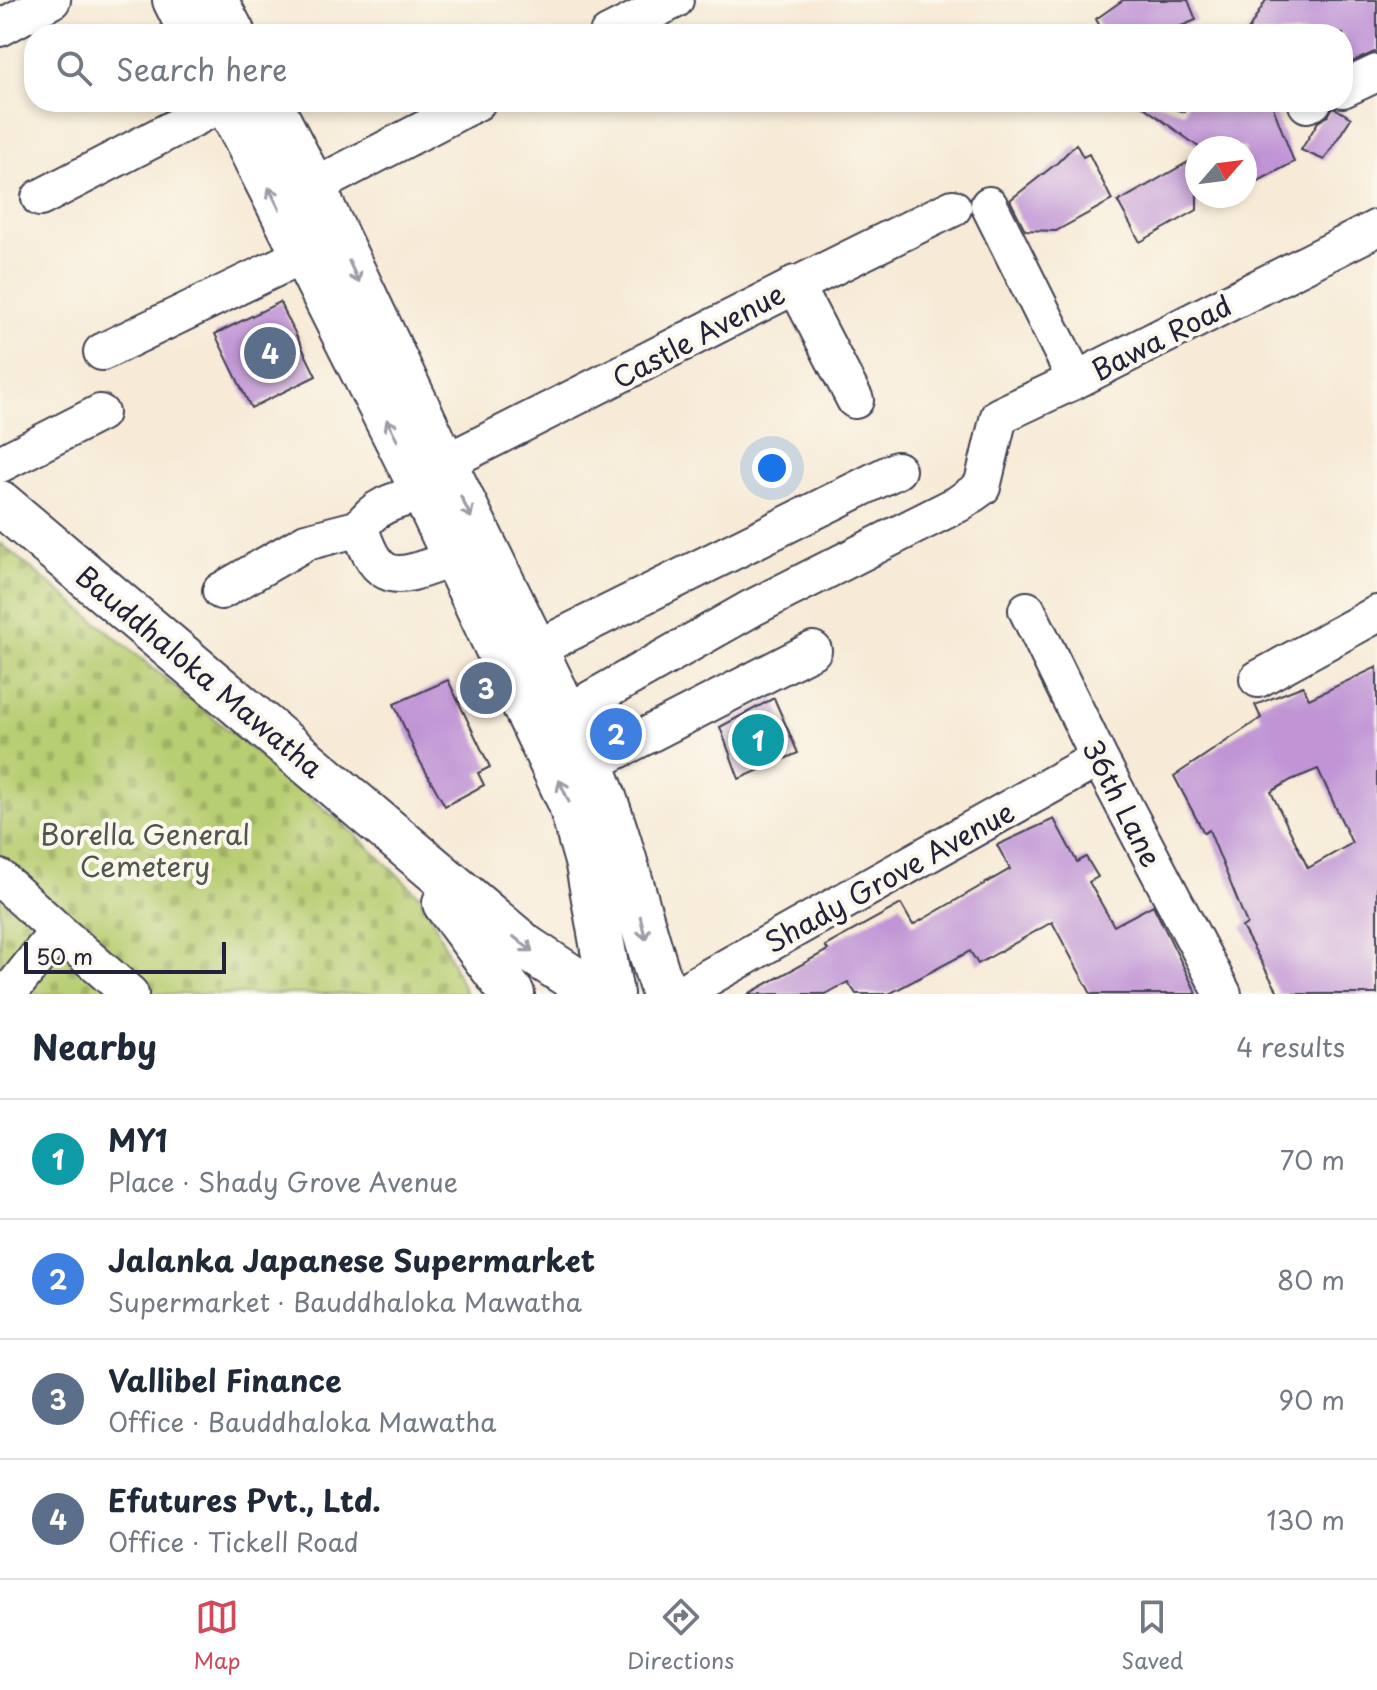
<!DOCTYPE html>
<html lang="en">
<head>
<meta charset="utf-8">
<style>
	:root { --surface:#fff; --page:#f6f6f7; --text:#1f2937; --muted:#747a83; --line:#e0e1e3; --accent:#d1495b }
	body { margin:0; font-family:"Playpen Sans",sans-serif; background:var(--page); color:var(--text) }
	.compass { position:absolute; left:1185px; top:136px; width:72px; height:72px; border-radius:50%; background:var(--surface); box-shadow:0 4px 12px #0003; rotate:62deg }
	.scale { position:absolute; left:24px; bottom:20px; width:202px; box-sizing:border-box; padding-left:8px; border:4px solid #22223b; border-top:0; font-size:22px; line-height:28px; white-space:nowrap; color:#22223b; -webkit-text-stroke:6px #fbf7ec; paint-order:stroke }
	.you { position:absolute; left:772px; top:468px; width:28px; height:28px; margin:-20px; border:6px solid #fff; border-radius:50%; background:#1a73e8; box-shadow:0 0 0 12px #1a73e833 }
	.badge { display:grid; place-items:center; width:52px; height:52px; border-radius:50%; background:var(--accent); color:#fff; font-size:26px; font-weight:700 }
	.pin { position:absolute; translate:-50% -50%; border:4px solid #fff; box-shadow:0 2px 8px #0006 }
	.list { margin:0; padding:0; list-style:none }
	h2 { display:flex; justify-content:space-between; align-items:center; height:104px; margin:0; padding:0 32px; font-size:34px }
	h2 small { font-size:26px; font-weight:400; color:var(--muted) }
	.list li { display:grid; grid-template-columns:52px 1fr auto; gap:24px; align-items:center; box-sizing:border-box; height:120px; padding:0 32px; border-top:2px solid var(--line) }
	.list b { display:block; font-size:30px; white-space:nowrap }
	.list p { margin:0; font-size:26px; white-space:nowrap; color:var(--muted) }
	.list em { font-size:26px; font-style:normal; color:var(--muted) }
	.icon { flex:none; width:44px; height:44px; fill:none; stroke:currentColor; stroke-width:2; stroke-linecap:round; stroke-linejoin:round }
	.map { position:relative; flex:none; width:1377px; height:994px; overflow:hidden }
	.search { position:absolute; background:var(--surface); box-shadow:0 4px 12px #0003; left:24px; right:24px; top:24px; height:88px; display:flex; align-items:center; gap:20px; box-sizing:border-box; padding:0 28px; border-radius:32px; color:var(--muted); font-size:30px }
	.sheet { height:584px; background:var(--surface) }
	nav { display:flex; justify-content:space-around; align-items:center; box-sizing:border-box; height:112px; border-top:2px solid var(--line); background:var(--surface); font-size:22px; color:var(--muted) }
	nav a { display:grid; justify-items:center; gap:4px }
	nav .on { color:var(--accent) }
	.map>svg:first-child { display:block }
	.cemetery { fill:url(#cemetery-stones); stroke:#6d7856; stroke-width:2 }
	.building { fill:#c094d5; fill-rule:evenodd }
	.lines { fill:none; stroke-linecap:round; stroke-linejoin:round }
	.minor-casing { stroke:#424052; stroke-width:40 }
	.major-casing { stroke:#424052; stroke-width:48 }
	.highway-casing { stroke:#424052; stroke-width:48 }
	.minor { stroke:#fff; stroke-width:36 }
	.major { stroke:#fff; stroke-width:44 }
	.highway { stroke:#fff; stroke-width:44 }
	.oneway { stroke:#9c9ca7 }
	.labels { text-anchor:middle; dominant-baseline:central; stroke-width:8; stroke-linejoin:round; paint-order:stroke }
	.street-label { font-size:28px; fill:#22223b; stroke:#fbf7ec }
	.park-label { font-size:28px; fill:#4f564c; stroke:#fbf7ec }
</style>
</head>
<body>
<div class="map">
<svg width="1377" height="994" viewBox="0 0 1377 994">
	<defs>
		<pattern id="cemetery-stones" width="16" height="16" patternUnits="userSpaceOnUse" patternTransform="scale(2)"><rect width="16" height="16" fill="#b8ce72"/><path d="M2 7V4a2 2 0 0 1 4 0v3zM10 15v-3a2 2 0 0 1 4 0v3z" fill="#9eb164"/></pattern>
	</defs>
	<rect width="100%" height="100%" fill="#fbf7ec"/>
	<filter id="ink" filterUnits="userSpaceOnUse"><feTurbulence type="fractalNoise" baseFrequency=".0125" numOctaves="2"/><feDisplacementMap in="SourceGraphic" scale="16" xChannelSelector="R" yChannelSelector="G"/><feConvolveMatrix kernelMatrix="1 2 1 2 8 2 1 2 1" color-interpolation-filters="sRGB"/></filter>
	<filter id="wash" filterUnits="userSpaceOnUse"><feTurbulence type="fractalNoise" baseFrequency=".006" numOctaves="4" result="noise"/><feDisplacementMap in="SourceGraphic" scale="32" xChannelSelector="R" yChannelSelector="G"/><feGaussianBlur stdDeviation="1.8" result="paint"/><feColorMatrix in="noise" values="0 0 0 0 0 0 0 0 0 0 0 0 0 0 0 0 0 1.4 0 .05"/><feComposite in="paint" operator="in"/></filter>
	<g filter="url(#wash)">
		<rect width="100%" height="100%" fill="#f7ead6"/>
		<path class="cemetery" d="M 0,543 L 356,835 L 424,900 L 466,994 L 0,994 Z"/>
		<g id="blocks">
			<path class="building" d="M 1123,0 L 1188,0 L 1196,20 L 1162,34 L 1104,34 L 1096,19 Z
				M 1266,0 L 1377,0 L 1377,51 L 1343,66 L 1343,34 L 1246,34 Z
				M 1137,102 L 1153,102 L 1184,112 L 1188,102 L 1271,102 L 1294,162 L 1245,188 L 1245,148 L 1200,148 Z
				M 1333,107 L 1351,118 L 1324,160 L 1301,150 L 1318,122 L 1328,116 Z
				M 1076,144 L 1083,157 L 1089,154 L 1112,200 L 1056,231 L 1025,230 L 1010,200 L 1057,163 Z
				M 1197,157 L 1197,210 L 1140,242 L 1118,202 Z
				M 280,302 L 316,376 L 251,408 L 215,334 Z
				M 1377,667 L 1377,994 L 1279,994 L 1242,927 L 1247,924 L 1209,830 L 1204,833 L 1174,776 L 1261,718 L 1255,705 L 1303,686 L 1309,699 ZM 1318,769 L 1352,843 L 1308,868 L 1271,792 L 1291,780 Z
				M 448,680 L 490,767 L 478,773 L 484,785 L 445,806 L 416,754 L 394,704 Z
				M 774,698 L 798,753 L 739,779 L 720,727 Z
				M 1054,819 L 1077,862 L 1086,857 L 1098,877 L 1089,882 L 1114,926 L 1153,905 L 1197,994 L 1091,994 L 1052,922 L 978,964 L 970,951 L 889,994 L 856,994 L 848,982 L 825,994 L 748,994 L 828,950 L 825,946 L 901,904 L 913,925 L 1010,869 L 997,845 Z"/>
		</g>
	</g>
	<g filter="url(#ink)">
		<use href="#blocks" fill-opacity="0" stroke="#424052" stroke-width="2"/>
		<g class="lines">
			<g class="minor-casing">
				<path id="minor" d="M 0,28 L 52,0
					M 608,34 L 675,0
					M 1343,89 L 1377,73
					M 1307,104 L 1313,102
					M 313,187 L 477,102
					M 40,198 L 225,102
					M 989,205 L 1076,380 L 1377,228
					M 795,284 L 855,400
					M 102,352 L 303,255
					M 444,463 C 614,379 782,290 953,208
					M 0,464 L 100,413
					M 360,528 C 380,592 402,576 454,558
					M 221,591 L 306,542 L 360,528 C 375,504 397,500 424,493
					M 1027,610 L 1099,758 L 1223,994
					M 536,649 L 897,470
					M 1258,679 L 1377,614
					M 567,713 L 752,608 L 958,504 L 982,487 L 999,416 L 1076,380
					M 591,764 L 813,650
					M 0,878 L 58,931
					M 8,994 L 58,931 L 130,994
					M 679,994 L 1099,758"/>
			</g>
			<g class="major-casing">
				<path id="major" d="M 0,503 L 527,948 L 597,994
					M 445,903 L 512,994"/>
			</g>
			<g class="highway-casing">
				<path id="highway" d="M 175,0 L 192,34
					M 215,0 L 233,34
					M 227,102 L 424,493 L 570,802 L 588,865 L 611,994
					M 269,102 L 313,187 L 444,463 L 591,764 C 623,841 638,916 664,994"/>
			</g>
			<use href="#minor" class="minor"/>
			<use href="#major" class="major"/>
			<use href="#highway" class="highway"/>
		</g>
		<defs><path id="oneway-shaft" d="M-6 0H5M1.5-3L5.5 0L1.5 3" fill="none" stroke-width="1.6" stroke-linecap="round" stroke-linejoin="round" transform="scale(2)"/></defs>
		<g class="oneway">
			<use href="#oneway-shaft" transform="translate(274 198) rotate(-116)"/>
			<use href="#oneway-shaft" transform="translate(354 272) rotate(65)"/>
			<use href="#oneway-shaft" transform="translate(392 430) rotate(-117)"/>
			<use href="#oneway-shaft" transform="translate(466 507) rotate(64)"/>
			<use href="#oneway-shaft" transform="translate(564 791) rotate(-114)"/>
			<use href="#oneway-shaft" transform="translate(643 928) rotate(77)"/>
			<use href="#oneway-shaft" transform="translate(523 944) rotate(38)"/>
		</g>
	</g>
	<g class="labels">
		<g class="street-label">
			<text transform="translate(698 335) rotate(-28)">Castle Avenue</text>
			<text transform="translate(1161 337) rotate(-27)">Bawa Road</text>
			<text transform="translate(200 671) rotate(40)">Bauddhaloka Mawatha</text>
			<text transform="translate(1123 803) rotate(63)">36th Lane</text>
			<text transform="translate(889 876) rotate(-29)">Shady Grove Avenue</text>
		</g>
		<g class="park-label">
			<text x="145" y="833">Borella General<tspan x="145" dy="32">Cemetery</tspan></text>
		</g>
	</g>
</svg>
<svg class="compass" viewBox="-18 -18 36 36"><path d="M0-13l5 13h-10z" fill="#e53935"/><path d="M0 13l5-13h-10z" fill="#747a83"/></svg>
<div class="scale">50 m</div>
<div class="you"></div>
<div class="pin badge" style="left:758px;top:740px;background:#0f9aa8">1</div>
<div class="pin badge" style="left:616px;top:734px;background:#3f7fe0">2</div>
<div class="pin badge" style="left:486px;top:688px;background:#5c6f8a">3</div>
<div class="pin badge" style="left:270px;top:353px;background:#5c6f8a">4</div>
<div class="search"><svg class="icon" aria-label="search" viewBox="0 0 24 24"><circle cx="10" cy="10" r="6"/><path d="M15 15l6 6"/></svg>Search here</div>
</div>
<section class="sheet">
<h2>Nearby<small>4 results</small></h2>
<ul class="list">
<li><span class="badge" style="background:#0f9aa8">1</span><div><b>MY1</b><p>Place · Shady Grove Avenue</p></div><em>70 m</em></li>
<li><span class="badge" style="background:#3f7fe0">2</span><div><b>Jalanka Japanese Supermarket</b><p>Supermarket · Bauddhaloka Mawatha</p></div><em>80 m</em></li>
<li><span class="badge" style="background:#5c6f8a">3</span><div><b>Vallibel Finance</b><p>Office · Bauddhaloka Mawatha</p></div><em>90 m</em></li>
<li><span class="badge" style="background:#5c6f8a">4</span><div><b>Efutures Pvt., Ltd.</b><p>Office · Tickell Road</p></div><em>130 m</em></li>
</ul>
</section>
<nav>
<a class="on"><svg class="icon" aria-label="map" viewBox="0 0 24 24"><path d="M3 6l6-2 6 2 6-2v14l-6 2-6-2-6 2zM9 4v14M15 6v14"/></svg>Map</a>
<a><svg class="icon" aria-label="directions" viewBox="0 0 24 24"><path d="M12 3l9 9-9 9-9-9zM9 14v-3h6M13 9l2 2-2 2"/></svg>Directions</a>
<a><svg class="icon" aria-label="saved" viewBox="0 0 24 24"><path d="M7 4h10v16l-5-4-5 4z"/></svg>Saved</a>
</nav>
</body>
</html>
